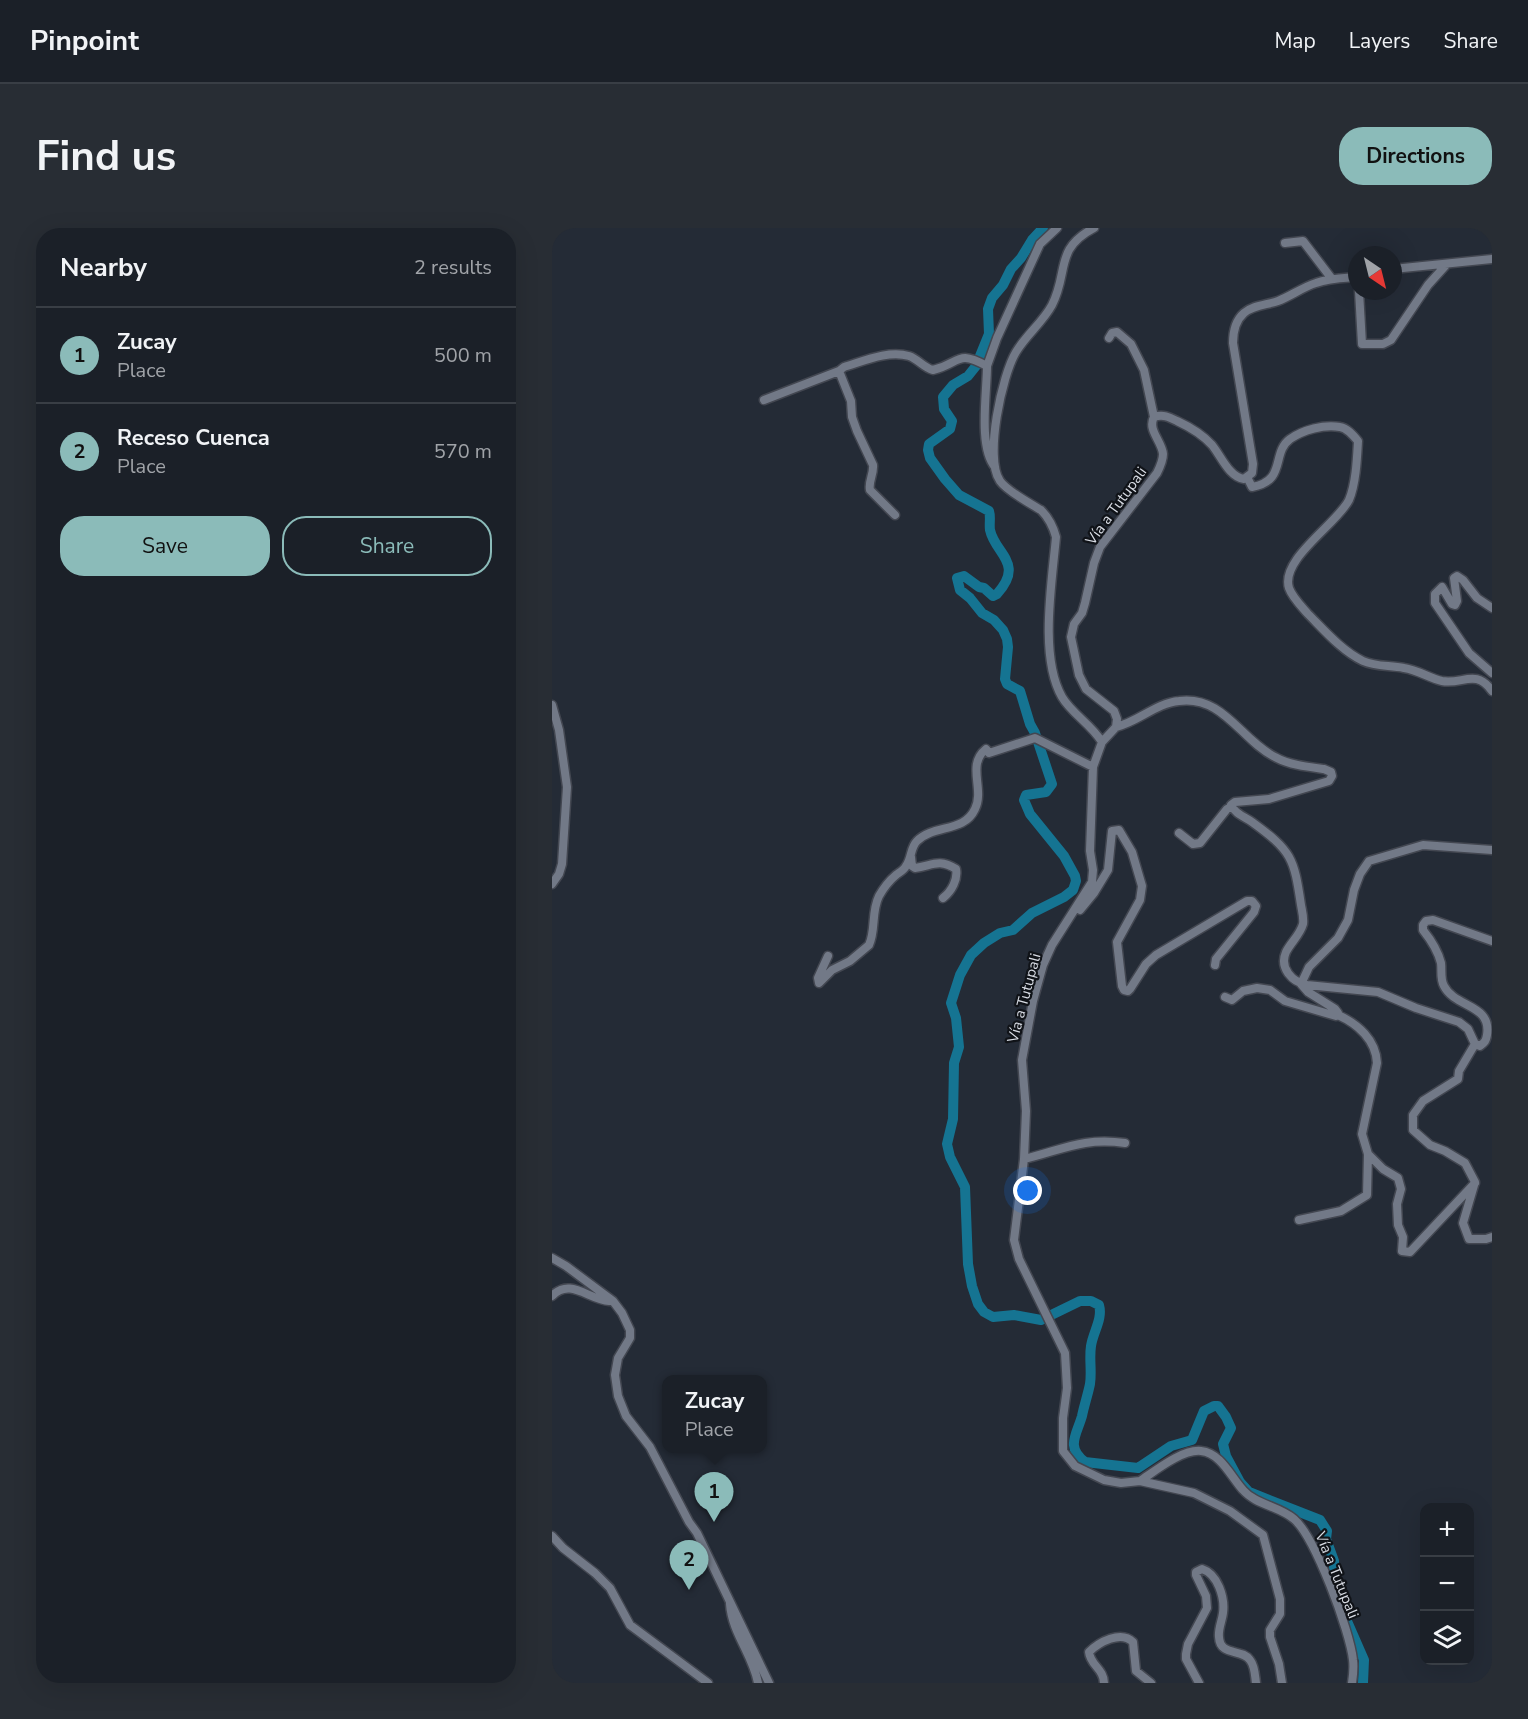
<!DOCTYPE html>
<html lang="en">
<head>
<meta charset="utf-8">
<style>
	:root { --surface:#1b2028; --page:#282d34; --text:#f1f3f6; --muted:#a0a3a8; --line:#393e45; --accent:#8bbbb9 }
	body { margin:0; font-family:"Nunito Sans",sans-serif; background:var(--page); color:var(--text) }
	.controls { position:absolute; right:18px; bottom:18px; display:grid; overflow:hidden; border-radius:12px; box-shadow:0 6px 24px #0002 }
	.controls button { width:54px; height:54px; display:grid; place-items:center; padding:0; border:0; border-bottom:2px solid var(--line); background:var(--surface); color:var(--text); font:30px sans-serif }
	.compass { position:absolute; left:796px; top:18px; width:54px; height:54px; border-radius:50%; background:var(--surface); box-shadow:0 6px 24px #0002; rotate:145deg }
	.you { position:absolute; left:476px; top:963px; width:21px; height:21px; margin:-15px; border:4px solid #fff; border-radius:50%; background:#1a73e8; box-shadow:0 0 0 9px #1a73e833 }
	.badge { display:grid; place-items:center; width:39px; height:39px; border-radius:50%; background:var(--accent); color:#111; font-size:20px; font-weight:700 }
	.pin { position:absolute; translate:-50% -50px; filter:drop-shadow(0 2px 3px #0008) }
	.pin::after { content:''; position:absolute; top:32px; width:21px; height:18px; background:inherit; clip-path:polygon(0 0,100% 0,50% 100%) }
	.popup { position:absolute; left:110px; top:1147px; width:105px; height:78px; box-sizing:border-box; display:grid; place-content:center; border-radius:12px; background:var(--surface); filter:drop-shadow(0 2px 4px #0005); font-size:20px; white-space:nowrap; color:var(--muted) }
	.popup b { font-size:22px; color:var(--text) }
	.popup::after { content:''; position:absolute; left:50%; top:100%; margin-left:-12px; border:12px solid transparent; border-top-color:var(--surface) }
	.list { margin:0; padding:0; list-style:none }
	h2 { display:flex; justify-content:space-between; align-items:center; height:78px; margin:0; padding:0 24px; font-size:26px }
	h2 small { font-size:20px; font-weight:400; color:var(--muted) }
	.list li { display:grid; grid-template-columns:39px 1fr auto; gap:18px; align-items:center; box-sizing:border-box; height:96px; padding:0 24px; border-top:2px solid var(--line) }
	.list b { display:block; font-size:22px; white-space:nowrap }
	.list p { margin:0; font-size:20px; white-space:nowrap; color:var(--muted) }
	.list em { font-size:20px; font-style:normal; color:var(--muted) }
	.actions { display:flex; gap:12px; padding:18px 24px }
	.actions a { flex:1; padding:14px 0; border:2px solid var(--accent); border-radius:24px; text-align:center; font-size:21px; color:var(--accent) }
	.actions .main { background:var(--accent); color:#111 }
	.icon { flex:none; width:33px; height:33px; fill:none; stroke:currentColor; stroke-width:2; stroke-linecap:round; stroke-linejoin:round }
	.map { position:relative; flex:none; width:940px; height:1455px; overflow:hidden; border-radius:24px }
	header { display:flex; align-items:center; gap:36px; box-sizing:border-box; height:84px; padding:0 30px; background:var(--surface); border-bottom:2px solid var(--line) }
	header strong { font-size:28px }
	nav { display:flex; gap:33px; margin-inline-start:auto; font-size:21px }
	.intro { display:flex; align-items:center; justify-content:space-between; box-sizing:border-box; height:144px; padding:0 36px }
	h1 { margin:0; font-size:42px }
	.button { padding:15px 27px; border-radius:24px; background:var(--accent); color:#111; font-size:21px; font-weight:700 }
	main { display:flex; gap:36px; padding:0 36px }
	aside { flex:1; background:var(--surface); border-radius:24px; box-shadow:0 6px 24px #0002 }
	.map>svg:first-child { display:block }
	.lines { fill:none; stroke-linecap:round; stroke-linejoin:round }
	.river { stroke:#157492; stroke-width:10 }
	.minor-casing { stroke:#434751; stroke-width:11 }
	.minor { stroke:#727987; stroke-width:8 }
	.labels { text-anchor:middle; dominant-baseline:central; stroke-width:4.5; stroke-linejoin:round; paint-order:stroke }
	.street-label { font-size:15px; fill:#d8dce4; stroke:#101318 }
</style>
</head>
<body>
<header>
<strong>Pinpoint</strong>
<nav><a>Map</a><a>Layers</a><a>Share</a></nav>
</header>
<div class="intro"><h1>Find us</h1><a class="button">Directions</a></div>
<main>
<aside>
<h2>Nearby<small>2 results</small></h2>
<ul class="list">
<li><span class="badge">1</span><div><b>Zucay</b><p>Place</p></div><em>500 m</em></li>
<li><span class="badge">2</span><div><b>Receso Cuenca</b><p>Place</p></div><em>570 m</em></li>
</ul>
<div class="actions"><a class="main">Save</a><a>Share</a></div>
</aside>
<div class="map">
<svg width="940" height="1455" viewBox="0 0 940 1455">
	<rect width="100%" height="100%" fill="#242b36"/>
	<g class="lines">
		<path class="river" d="M 491,0 L 480,12 L 469,30 L 459,41 L 451,57 L 440,70 L 436,81 L 437,106 L 424,138 L 416,148 L 401,157 L 391,169 L 392,181 L 400,193 L 398,201 L 377,216 L 376,222 L 378,230 L 393,251 L 407,267 L 437,283 C 439,289 437,295 438,302 C 443,326 473,335 445,366 L 441,368 L 432,360 L 427,359 L 412,348 L 405,350 L 408,362 L 418,370 L 430,385 L 442,392 L 451,402 L 455,411 L 456,419 L 453,451 L 455,456 L 468,463 L 478,496 L 483,505 L 500,556 L 494,564 L 474,567 L 472,572 L 478,586 L 512,628 L 523,648 L 524,653 L 521,662 L 512,669 L 480,685 L 461,702 L 448,705 L 432,715 L 419,727 L 408,747 L 399,775 L 404,790 L 407,819 L 402,835 L 401,891 L 395,916 L 398,929 L 413,959 L 416,1036 L 420,1058 L 426,1076 L 432,1084 L 441,1089 L 462,1087 L 489,1092 L 528,1073 L 539,1073 L 547,1077 C 551,1091 541,1104 539,1118 C 537,1131 540,1143 538,1156 C 536,1166 532,1178 530,1188 C 525,1206 513,1219 533,1234 L 586,1240 L 619,1218 L 640,1212 L 652,1183 L 662,1178 L 666,1178 L 674,1189 L 679,1200 L 671,1216 L 674,1228 L 688,1254 L 697,1264 L 768,1292 L 775,1303 L 774,1311 L 782,1333 L 782,1356 L 785,1367
			M 791,1384 L 812,1432 L 811,1455"/>
		<g class="minor-casing">
			<path id="minor" d="M 542,0 C 502,21 517,44 500,77 C 491,94 474,107 464,124 C 450,147 432,230 448,253 C 455,263 477,275 489,282 C 497,290 501,298 504,309 C 500,354 487,429 510,469 C 520,486 539,496 550,514
				M 733,15 L 751,13 L 780,51
				M 841,41 L 940,31
				M 807,63 L 810,116 L 831,116 L 839,112 L 876,57 L 894,37
				M 557,110 L 560,105 L 565,104 L 579,116 L 592,142 L 602,189
				M 435,138 L 445,110 L 488,16 L 505,0
				M 212,172 L 287,143
				M 695,249 L 700,259 C 735,253 719,225 738,211 C 751,202 772,196 788,199 C 795,200 801,207 806,213 C 805,231 804,255 797,272 C 785,296 728,331 737,360 C 740,369 750,379 756,386 C 772,402 790,423 811,433 C 824,439 838,437 852,440 C 866,442 877,450 890,453 C 910,457 924,440 940,463
				M 343,287 L 318,262 C 316,254 322,246 321,237 L 305,203 L 300,189 L 299,173 L 287,143 L 292,139 C 312,133 336,122 357,128 C 366,131 372,140 381,142 C 409,135 404,121 435,138 C 435,164 426,219 443,239
				M 940,380 L 925,370 L 911,352 L 905,348 L 902,350 L 905,373 L 903,377 L 900,376 L 890,359 L 883,366 L 883,375 L 917,425 L 940,445
				M 0,477 L 7,502 L 15,559 L 10,636 L 7,646 L 0,656
				M 564,499 C 586,494 604,475 627,473 C 671,467 689,512 723,529 C 737,537 756,539 772,541 L 779,544 L 780,548 L 777,553 L 717,571 L 683,574 L 679,577 C 683,586 693,589 700,594 C 740,623 742,630 749,677 C 750,683 752,690 751,696 C 748,707 739,714 734,724 C 727,740 740,754 755,757 L 826,764 L 864,780 L 907,794 L 916,801 L 923,816 L 928,818 C 933,814 934,813 935,807 C 940,776 903,780 892,758 C 888,751 890,743 889,735 C 886,723 879,712 871,702 L 871,697 L 874,693 L 881,692 L 940,713
				M 627,605 L 641,616 L 648,615 L 675,581 L 679,579
				M 359,629 L 360,638 L 363,640 C 380,638 386,630 404,641 C 406,651 400,663 391,670
				M 528,682 L 542,665 L 556,642 L 560,603 L 567,602 L 580,624 L 590,658 L 588,672 L 565,714 L 570,758 L 572,762 L 576,763 L 578,761 L 594,736 L 604,727 L 695,673 L 700,673 L 704,678 L 702,684 L 664,731 L 663,737
				M 276,728 L 266,750 L 267,755 L 280,742 L 298,733 L 317,717 C 324,702 319,684 327,668 C 331,661 338,652 344,647 C 348,644 352,642 354,638 C 360,630 358,620 365,613 C 382,596 412,605 423,581 C 433,561 414,537 434,521 L 437,525 L 483,510 L 541,539
				M 673,769 L 680,772 L 691,763 L 705,760 L 718,762 L 733,773 L 784,788 L 786,785 L 783,781 L 756,764 L 749,756 L 757,739 L 786,710 L 796,692 L 802,662 L 808,646 L 817,633 L 871,617 L 940,622
				M 923,816 L 907,843 L 906,851 L 871,873 L 861,887 L 861,902 L 878,917 L 893,923 L 913,935 L 923,954 L 911,995 L 917,1011 L 934,1011 L 940,1009
				M 816,926 L 831,941 L 846,950 L 849,961 L 845,976 L 846,997 L 851,1009 L 850,1023 L 858,1024 L 923,955
				M 472,931 C 510,922 531,909 573,915
				M 747,992 L 789,983 L 815,967 L 816,926 L 810,906 L 825,835 C 824,812 806,796 786,787
				M 0,1030 L 14,1038 L 61,1073 L 70,1085 L 78,1102 L 78,1110 L 66,1130 L 63,1147 L 66,1168 L 74,1188 L 98,1219 L 137,1294 L 145,1305 L 217,1455
				M 0,1068 C 18,1049 37,1072 57,1073
				M 588,1253 L 642,1265 L 678,1283 L 711,1307 L 728,1371 L 728,1386 L 718,1402 L 718,1409 L 727,1436 L 730,1455
				M 0,1308 L 11,1320 L 43,1345 L 58,1360 L 78,1397 L 156,1455
				M 178,1376 C 180,1405 201,1427 206,1455
				M 552,1455 C 552,1441 538,1437 537,1424 C 547,1414 569,1402 581,1414 L 584,1443 L 599,1455
				M 647,1455 L 634,1431 L 634,1426 L 636,1416 L 655,1380 L 654,1368 L 644,1347 L 644,1344 L 650,1341 C 666,1346 673,1370 671,1385 C 670,1393 666,1401 667,1409 C 668,1429 690,1420 698,1432 C 703,1438 703,1448 704,1455
				M 800,1455 C 801,1448 802,1439 801,1432 C 798,1403 763,1309 742,1291 C 727,1278 704,1277 691,1262 C 679,1249 669,1225 649,1223 C 630,1221 603,1243 588,1253 L 569,1255 L 552,1252 L 523,1238 L 511,1223 L 511,1190 L 515,1160 L 513,1125 L 467,1031 L 462,1012 L 472,931 L 474,883 L 470,832 L 481,773 L 491,737 L 500,717 L 540,654 L 541,642 L 538,623 L 541,539 L 550,514 L 564,499 L 565,491 L 562,483 L 534,461 L 527,447 L 519,409 L 522,396 L 530,385 L 533,375 L 542,335 L 548,319 L 605,245 C 608,239 611,233 611,226 C 610,213 595,202 602,189 C 611,186 617,189 625,193 C 638,199 650,206 660,217 C 669,228 677,249 692,251 L 700,245 L 701,236 L 681,115 C 681,104 684,92 692,85 C 701,77 715,77 726,73 C 739,68 751,59 764,55 C 777,50 791,50 805,49"/>
		</g>
		<use href="#minor" class="minor"/>
	</g>
	<g class="labels">
		<g class="street-label">
			<text transform="translate(564 278) rotate(-54)">Vía a Tutupali</text>
			<text transform="translate(472 770) rotate(-75)">Vía a Tutupali</text>
			<text transform="translate(785 1347) rotate(68)">Vía a Tutupali</text>
		</g>
	</g>
</svg>
<div class="controls">
<button>+</button>
<button>−</button>
<button><svg class="icon" aria-label="layers" viewBox="0 0 24 24"><path d="M12 4l9 5-9 5-9-5zM3 14l9 5 9-5"/></svg></button>
</div>
<svg class="compass" viewBox="-18 -18 36 36"><path d="M0-13l5 13h-10z" fill="#e53935"/><path d="M0 13l5-13h-10z" fill="#a0a3a8"/></svg>
<div class="you"></div>
<div class="pin badge" style="left:162px;top:1294px">1</div>
<div class="popup"><b>Zucay</b>Place</div>
<div class="pin badge" style="left:137px;top:1362px">2</div>
</div>
</main>
</body>
</html>
